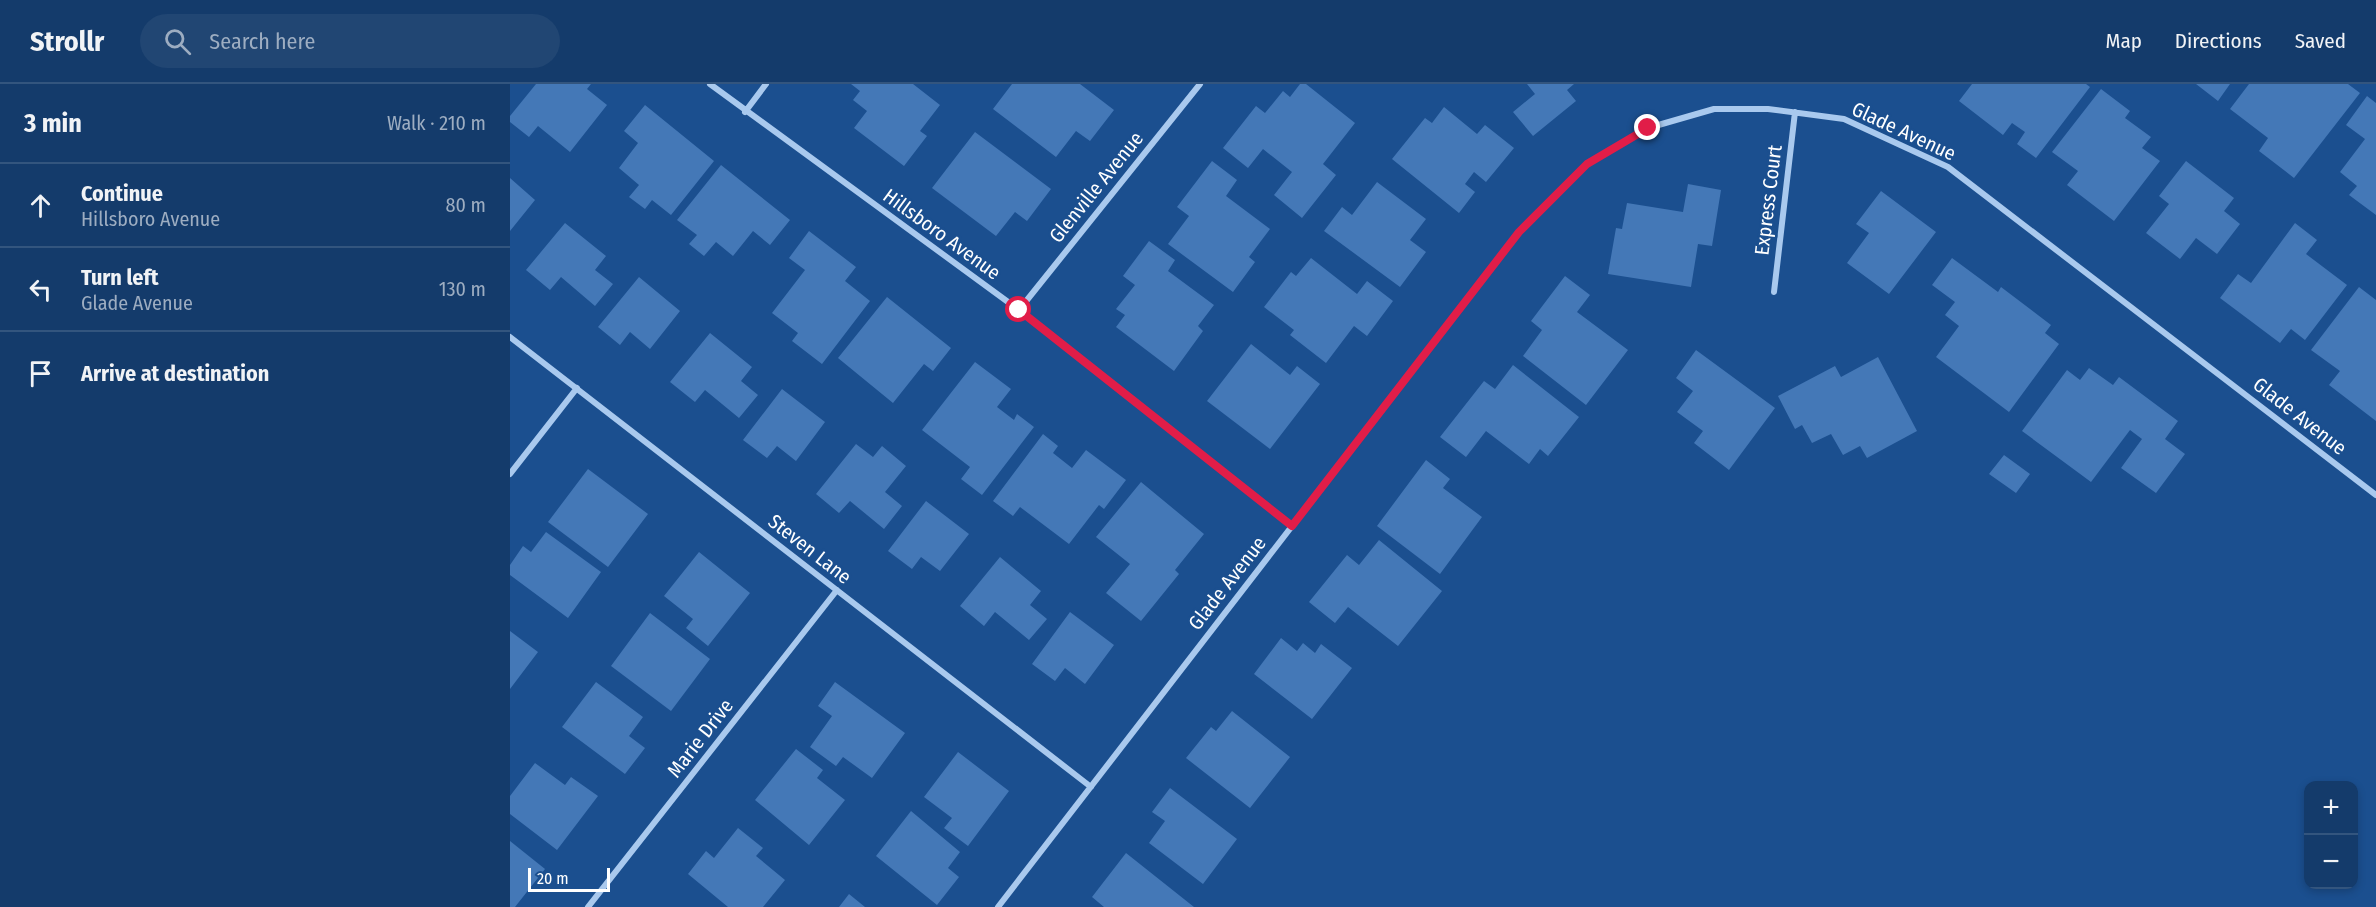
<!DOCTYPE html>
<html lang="en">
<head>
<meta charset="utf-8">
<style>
	:root { --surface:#143b6b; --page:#214673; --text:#f1f3f6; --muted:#9dadc1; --line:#33557e }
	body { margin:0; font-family:"Fira Sans Condensed",sans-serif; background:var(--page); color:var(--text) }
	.controls { position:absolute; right:18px; bottom:18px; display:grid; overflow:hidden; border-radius:12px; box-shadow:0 3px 9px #0003 }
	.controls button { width:54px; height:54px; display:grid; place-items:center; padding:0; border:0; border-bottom:2px solid var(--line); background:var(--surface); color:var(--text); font:30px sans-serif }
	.scale { position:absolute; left:18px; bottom:15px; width:82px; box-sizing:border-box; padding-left:6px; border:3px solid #fff; border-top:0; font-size:16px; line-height:21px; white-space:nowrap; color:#fff; -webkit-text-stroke:4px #1b4f8f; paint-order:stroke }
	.stop { position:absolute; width:18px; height:18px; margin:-14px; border:4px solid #e11d48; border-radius:50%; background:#fff }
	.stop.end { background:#e11d48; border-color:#fff; box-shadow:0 2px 6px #0008 }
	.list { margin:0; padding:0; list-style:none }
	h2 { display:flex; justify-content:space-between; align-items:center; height:78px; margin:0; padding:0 24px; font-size:26px }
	h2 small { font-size:20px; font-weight:400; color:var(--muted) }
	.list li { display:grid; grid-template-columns:39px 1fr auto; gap:18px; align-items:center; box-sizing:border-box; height:84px; padding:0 24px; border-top:2px solid var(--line) }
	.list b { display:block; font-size:22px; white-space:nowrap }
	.list p { margin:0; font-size:20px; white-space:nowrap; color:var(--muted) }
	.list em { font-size:20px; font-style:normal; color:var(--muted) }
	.icon { flex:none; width:33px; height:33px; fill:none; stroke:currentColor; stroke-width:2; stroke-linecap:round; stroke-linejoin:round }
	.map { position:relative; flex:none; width:1866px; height:823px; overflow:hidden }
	header { display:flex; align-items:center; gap:36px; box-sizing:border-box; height:84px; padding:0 30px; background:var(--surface); border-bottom:2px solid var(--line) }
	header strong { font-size:28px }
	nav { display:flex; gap:33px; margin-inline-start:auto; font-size:21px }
	.search { width:420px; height:54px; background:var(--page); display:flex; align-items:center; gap:15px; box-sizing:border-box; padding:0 21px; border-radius:33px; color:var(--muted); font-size:22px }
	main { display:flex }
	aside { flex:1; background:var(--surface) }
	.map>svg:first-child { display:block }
	.building { fill:#4478b7 }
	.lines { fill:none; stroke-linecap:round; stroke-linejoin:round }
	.minor { stroke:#a9c9ee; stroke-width:6 }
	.route { stroke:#e11d48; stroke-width:8 }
	.labels { text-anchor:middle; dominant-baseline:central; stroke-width:5; stroke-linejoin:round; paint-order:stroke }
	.street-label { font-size:20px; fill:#fff; stroke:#1b4f8f }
</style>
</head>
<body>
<header>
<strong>Strollr</strong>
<div class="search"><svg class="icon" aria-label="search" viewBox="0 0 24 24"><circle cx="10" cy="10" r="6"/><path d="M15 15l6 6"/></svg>Search here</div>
<nav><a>Map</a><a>Directions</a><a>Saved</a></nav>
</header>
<main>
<aside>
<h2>3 min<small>Walk · 210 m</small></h2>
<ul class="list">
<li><svg class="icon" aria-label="ahead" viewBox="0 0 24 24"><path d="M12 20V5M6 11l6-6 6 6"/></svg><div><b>Continue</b><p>Hillsboro Avenue</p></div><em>80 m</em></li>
<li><svg class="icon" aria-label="left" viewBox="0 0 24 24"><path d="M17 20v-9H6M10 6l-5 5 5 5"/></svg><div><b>Turn left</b><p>Glade Avenue</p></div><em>130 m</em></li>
<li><svg class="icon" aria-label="arrive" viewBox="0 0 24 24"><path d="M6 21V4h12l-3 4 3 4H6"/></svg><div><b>Arrive at destination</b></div></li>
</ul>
</aside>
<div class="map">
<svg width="1866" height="823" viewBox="0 0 1866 823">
	<rect width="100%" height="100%" fill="#1b4f8f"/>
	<path class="building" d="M 26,0 L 81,0 L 77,5 L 97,21 L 60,68 L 28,42 L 19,53 L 0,38 L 0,32 Z
		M 341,0 L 403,0 L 430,21 L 410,47 L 417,52 L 394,82 L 344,44 L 357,27 L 343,16 L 350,7 Z
		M 502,0 L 570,0 L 604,26 L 580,57 L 566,47 L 546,73 L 483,25 Z
		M 790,0 L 796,0 L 845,39 L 813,80 L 826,91 L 792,134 L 764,111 L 782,88 L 753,65 L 738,84 L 713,64 L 746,22 L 755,29 L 773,7 L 780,13 Z
		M 1017,0 L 1064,0 L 1057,6 L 1066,17 L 1023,52 L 1003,28 L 1025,10 Z
		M 1462,0 L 1576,0 L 1580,3 L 1526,74 L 1507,60 L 1515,48 L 1502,39 L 1493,51 L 1449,17 Z
		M 1686,0 L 1720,0 L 1708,17 Z
		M 1739,0 L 1838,0 L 1850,9 L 1784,94 L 1749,67 L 1758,54 L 1720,25 Z
		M 1591,5 L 1620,27 L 1615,34 L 1641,53 L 1632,64 L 1650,77 L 1604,137 L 1557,101 L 1568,87 L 1542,68 Z
		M 1857,12 L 1866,19 L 1866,131 L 1839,111 L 1847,102 L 1830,88 L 1855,55 L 1836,41 Z
		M 135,21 L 204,77 L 161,131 L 142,116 L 135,125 L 119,113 L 129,101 L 109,84 L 128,59 L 114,47 Z
		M 934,23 L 967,50 L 975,41 L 1004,64 L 976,98 L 964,88 L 955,100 L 965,108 L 949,129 L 882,75 L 915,34 L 922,39 Z
		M 465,48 L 541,105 L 517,137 L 505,128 L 486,152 L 422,104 Z
		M 702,77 L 727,96 L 716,112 L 760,145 L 739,173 L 745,178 L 723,208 L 658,160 L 679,132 L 667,123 Z
		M 1676,77 L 1724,114 L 1714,127 L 1730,140 L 1707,170 L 1686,154 L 1670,175 L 1636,149 L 1659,120 L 1649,112 Z
		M 211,81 L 280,136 L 260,161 L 243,147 L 223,172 L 206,158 L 194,172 L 179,160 L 187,151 L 167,136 Z
		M 0,94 L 25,116 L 0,147 Z
		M 867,98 L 916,135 L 900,156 L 916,168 L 890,203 L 814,147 L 832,123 L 842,131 Z
		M 1178,100 L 1211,106 L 1202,162 L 1188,160 L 1181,203 L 1098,190 L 1106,144 L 1112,145 L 1117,119 L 1173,128 Z
		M 1371,107 L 1426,148 L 1379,210 L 1337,179 L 1359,149 L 1346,140 Z
		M 55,139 L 96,172 L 85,186 L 103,200 L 85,222 L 51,193 L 40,206 L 16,186 Z
		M 1785,139 L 1807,156 L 1796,170 L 1837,201 L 1795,256 L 1781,245 L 1770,259 L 1710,214 L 1728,190 L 1741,199 Z
		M 299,147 L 346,183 L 335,197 L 360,217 L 312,280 L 282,257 L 288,249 L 262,229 L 295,186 L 279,174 Z
		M 639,157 L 665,176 L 658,187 L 704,221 L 688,242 L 693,247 L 664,287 L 606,243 L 615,231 L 606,225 L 625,201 L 613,192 Z
		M 801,174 L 847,210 L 857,197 L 883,217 L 857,252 L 844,242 L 816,279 L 780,251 L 784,246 L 754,223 L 781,188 L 786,192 Z
		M 1442,174 L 1488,208 L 1491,203 L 1541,241 L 1535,249 L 1549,260 L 1499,328 L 1426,273 L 1449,242 L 1435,231 L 1445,218 L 1422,201 Z
		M 1055,192 L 1080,211 L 1067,228 L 1118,266 L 1076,321 L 1013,272 L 1032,246 L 1021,237 Z
		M 129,193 L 170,227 L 140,265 L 120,248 L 110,261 L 88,243 Z
		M 1849,203 L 1866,216 L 1866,337 L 1819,301 L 1830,287 L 1801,266 Z
		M 377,213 L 441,264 L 423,287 L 414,280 L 383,319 L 328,274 Z
		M 200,249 L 242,283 L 231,297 L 248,311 L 229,334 L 195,306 L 185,318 L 160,298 Z
		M 741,260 L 780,291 L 787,282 L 810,300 L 760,365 L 697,317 Z
		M 1186,266 L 1265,324 L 1219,386 L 1184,359 L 1193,347 L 1167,328 L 1183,307 L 1166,294 Z
		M 1368,273 L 1407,347 L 1357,374 L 1350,362 L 1333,371 L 1321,350 L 1302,359 L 1292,341 L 1285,345 L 1268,312 L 1325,282 L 1331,293 Z
		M 465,278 L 501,305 L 487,323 L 504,336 L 507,330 L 524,343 L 472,411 L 451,395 L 460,383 L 412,346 Z
		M 1003,281 L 1069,333 L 1038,372 L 1030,365 L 1019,380 L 976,347 L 956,373 L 930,353 L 974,297 L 985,305 Z
		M 1579,284 L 1603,301 L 1609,293 L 1668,337 L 1655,355 L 1675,370 L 1646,409 L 1611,384 L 1632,355 L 1620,346 L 1581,398 L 1512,347 L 1557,286 L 1570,296 Z
		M 272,305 L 315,338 L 286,377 L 267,362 L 257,374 L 233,356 Z
		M 533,350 L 548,362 L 543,369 L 562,384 L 576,366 L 616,396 L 594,425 L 589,421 L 559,460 L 510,423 L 503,432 L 483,417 Z
		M 346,360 L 363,373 L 372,362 L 396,382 L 375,408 L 392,422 L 374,445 L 340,417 L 329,429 L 306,410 Z
		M 1494,371 L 1520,390 L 1506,409 L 1479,390 Z
		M 916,376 L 940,395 L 933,404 L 972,433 L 930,490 L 867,442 Z
		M 78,385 L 138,430 L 98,483 L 38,438 Z
		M 631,398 L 694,450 L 665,486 L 669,490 L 631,537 L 596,509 L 620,480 L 586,453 Z
		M 416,417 L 459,450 L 430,487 L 411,473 L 402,485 L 378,467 Z
		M 36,448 L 91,488 L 58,534 L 0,491 L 0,481 L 13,462 L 21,468 Z
		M 869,456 L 932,507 L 888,562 L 838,523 L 825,539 L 799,518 L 837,471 L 849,481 Z
		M 189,468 L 240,509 L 198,562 L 176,544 L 183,535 L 154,512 Z
		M 490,473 L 531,507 L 520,521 L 537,535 L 519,556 L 485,528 L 474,542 L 450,522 Z
		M 560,528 L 604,561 L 575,600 L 555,584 L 545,597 L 522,580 Z
		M 140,529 L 200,575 L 161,627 L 101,582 Z
		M 0,547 L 28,568 L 0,605 Z
		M 771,554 L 787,567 L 793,559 L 805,569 L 811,560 L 842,584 L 802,635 L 744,590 Z
		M 86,598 L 133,633 L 119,652 L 135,664 L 115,690 L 52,643 Z
		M 325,598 L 395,649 L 362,694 L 333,673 L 326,682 L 300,663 L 322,632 L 308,622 Z
		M 722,627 L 780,673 L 740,724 L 676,674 L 701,643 L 706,647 Z
		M 286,665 L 313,686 L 307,694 L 335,716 L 299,761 L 245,716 Z
		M 448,668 L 499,707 L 458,762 L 434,744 L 442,734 L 414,713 Z
		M 25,679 L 55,701 L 61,693 L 88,712 L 47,766 L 0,730 L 0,712 Z
		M 660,704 L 727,755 L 693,800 L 639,759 L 655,737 L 642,728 Z
		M 401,727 L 450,768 L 438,784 L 449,793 L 427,821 L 366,772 Z
		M 228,744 L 253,764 L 246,772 L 275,796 L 253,823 L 218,823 L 178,790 L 196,767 L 204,774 Z
		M 0,757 L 35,785 L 5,823 L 0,823 Z
		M 616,769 L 684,823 L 594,823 L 582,813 Z
		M 339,810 L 355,823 L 329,823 Z"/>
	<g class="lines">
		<path class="minor" d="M 200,0 L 509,226 L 782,442
			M 235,28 L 256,0
			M 1264,208 L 1285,28
			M 509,226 L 690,0
			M 0,253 L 581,703
			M 0,390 L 67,304
			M 78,823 L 327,506
			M 488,823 L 1009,148 L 1077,80 L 1138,44 L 1204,25 L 1258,25 L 1334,35 L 1438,83 L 1866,411"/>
	</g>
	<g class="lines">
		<path class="route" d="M 509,226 L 782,442 L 1009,148 L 1077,80 L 1138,44"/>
	</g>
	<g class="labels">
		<g class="street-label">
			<text transform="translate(1394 47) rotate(25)">Glade Avenue</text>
			<text transform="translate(586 103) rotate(-51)">Glenville Avenue</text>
			<text transform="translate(1258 116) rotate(-83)">Express Court</text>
			<text transform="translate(432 150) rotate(36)">Hillsboro Avenue</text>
			<text transform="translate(1790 332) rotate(38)">Glade Avenue</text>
			<text transform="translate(300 465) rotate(38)">Steven Lane</text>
			<text transform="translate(717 499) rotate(-52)">Glade Avenue</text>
			<text transform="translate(190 654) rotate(-52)">Marie Drive</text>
		</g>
	</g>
</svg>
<div class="controls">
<button>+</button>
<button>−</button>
</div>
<div class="scale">20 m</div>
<div class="stop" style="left:509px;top:226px"></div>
<div class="stop end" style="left:1138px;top:44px"></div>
</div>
</main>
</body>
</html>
